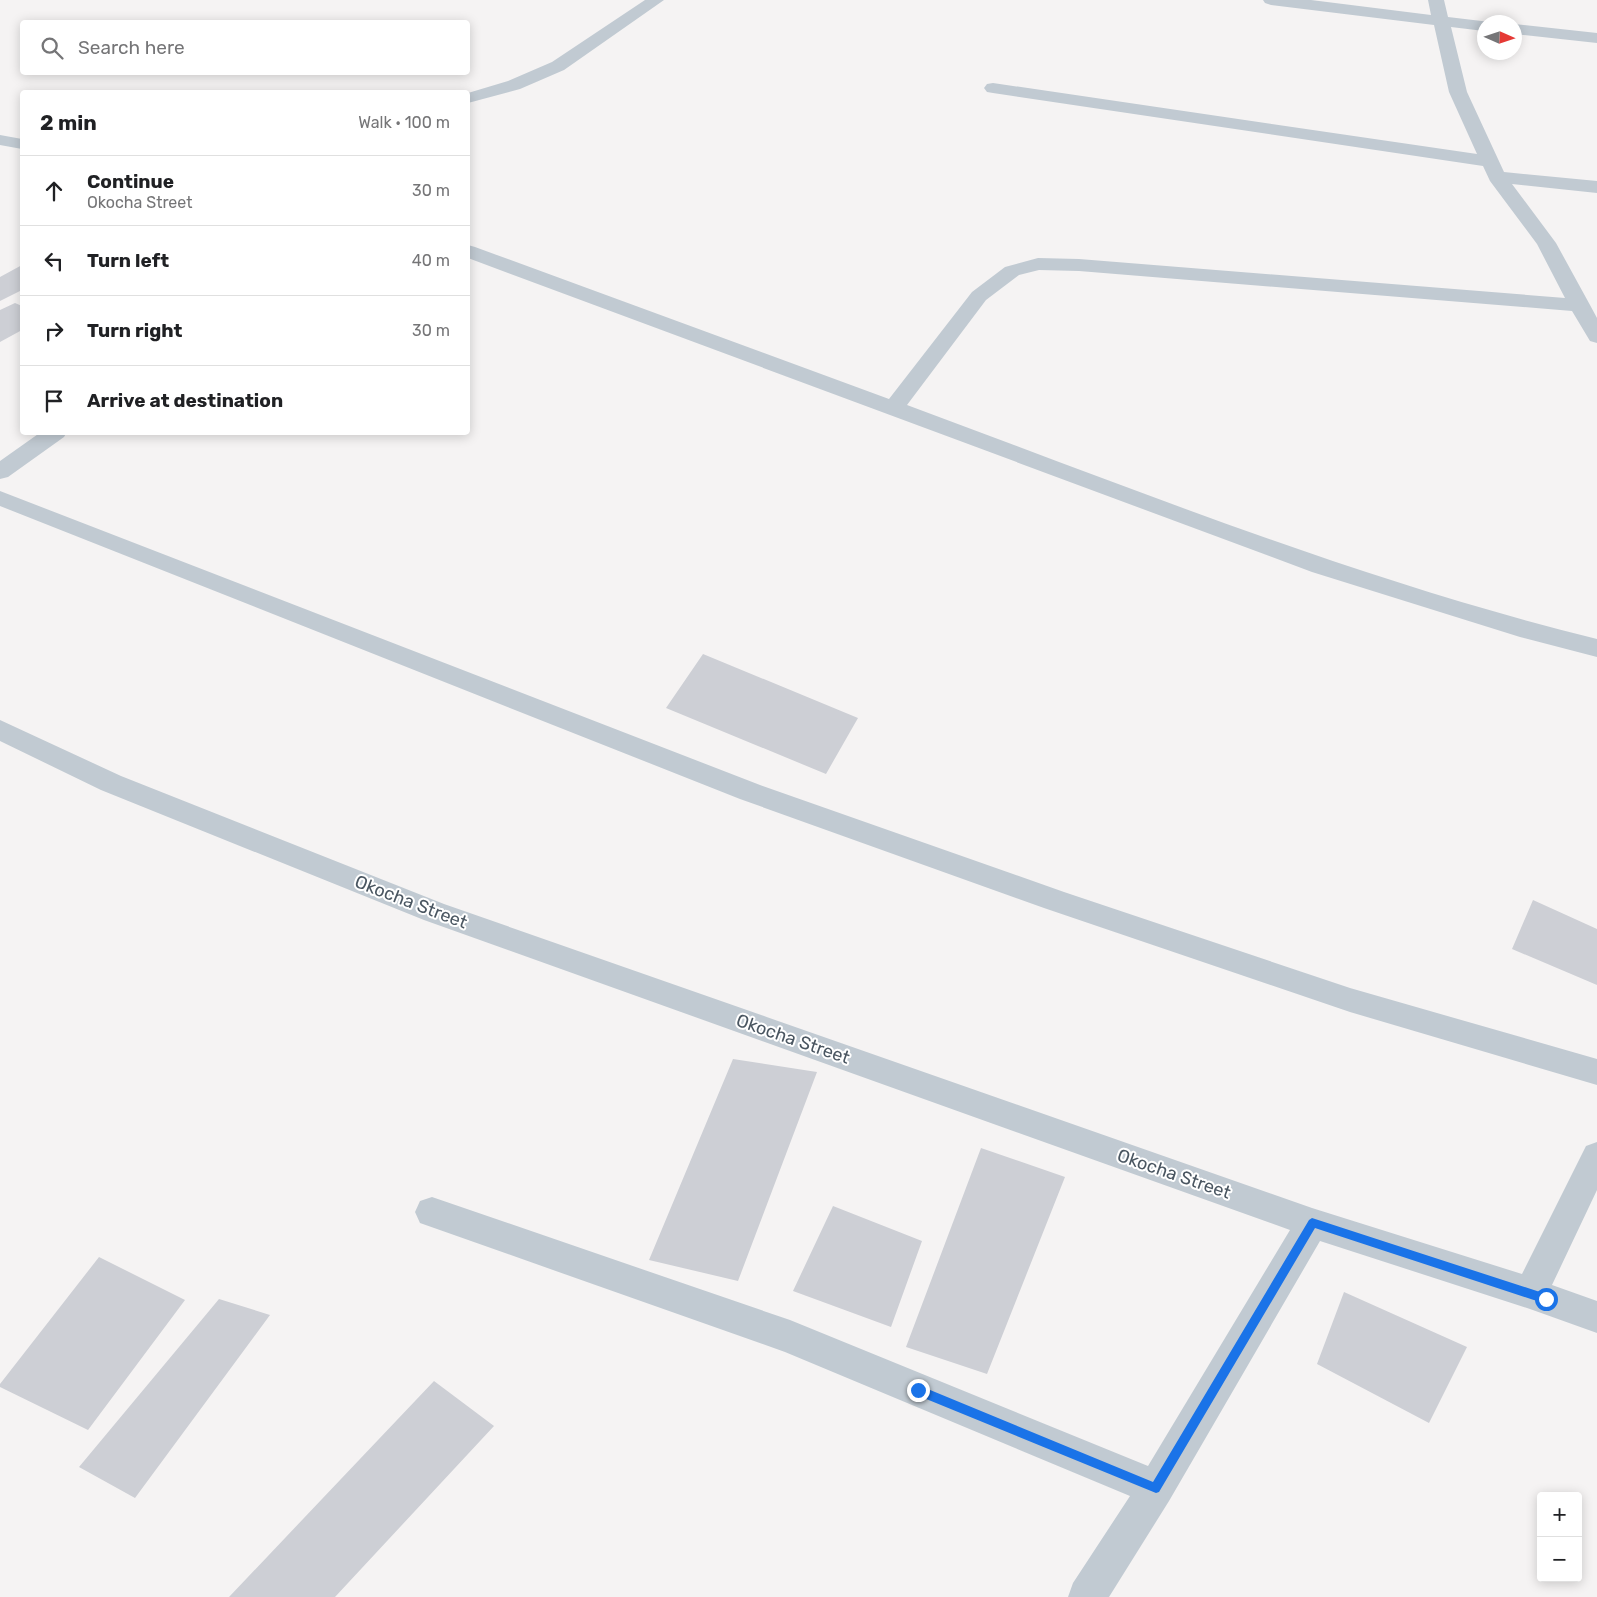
<!DOCTYPE html>
<html lang="en">
<head>
<meta charset="utf-8">
<style>
	:root { --surface:#fff; --page:#f6f6f6; --text:#202124; --muted:#757577; --line:#e0e0e0 }
	body { margin:0; font-family:Rubik,sans-serif; background:var(--page); color:var(--text) }
	.controls { position:absolute; right:15px; bottom:15px; display:grid; overflow:hidden; border-radius:5px; box-shadow:0 2px 12px #0003 }
	.controls button { width:45px; height:45px; display:grid; place-items:center; padding:0; border:0; border-bottom:1px solid var(--line); background:var(--surface); color:var(--text); font:25px sans-serif }
	.compass { position:absolute; left:1477px; top:15px; width:45px; height:45px; border-radius:50%; background:var(--surface); box-shadow:0 2px 12px #0003; rotate:93deg }
	.stop { position:absolute; width:15px; height:15px; margin:-11px; border:4px solid #1a73e8; border-radius:50%; background:#fff }
	.stop.end { background:#1a73e8; border-color:#fff; box-shadow:0 1px 5px #0008 }
	.list { margin:0; padding:0; list-style:none }
	h2 { display:flex; justify-content:space-between; align-items:center; height:65px; margin:0; padding:0 20px; font-size:21px }
	h2 small { font-size:16px; font-weight:400; color:var(--muted) }
	.list li { display:grid; grid-template-columns:32px 1fr auto; gap:15px; align-items:center; box-sizing:border-box; height:70px; padding:0 20px; border-top:1px solid var(--line) }
	.list b { display:block; font-size:19px; white-space:nowrap }
	.list p { margin:0; font-size:16px; white-space:nowrap; color:var(--muted) }
	.list em { font-size:16px; font-style:normal; color:var(--muted) }
	.icon { flex:none; width:28px; height:28px; fill:none; stroke:currentColor; stroke-width:2; stroke-linecap:round; stroke-linejoin:round }
	.map { position:relative; flex:none; width:1597px; height:1597px; overflow:hidden }
	.search { position:absolute; background:var(--surface); box-shadow:0 2px 12px #0003; left:20px; top:20px; width:450px; height:55px; display:flex; align-items:center; gap:12px; box-sizing:border-box; padding:0 18px; border-radius:5px; color:var(--muted); font-size:19px }
	.panel { position:absolute; background:var(--surface); box-shadow:0 2px 12px #0003; left:20px; top:90px; width:450px; height:345px; border-radius:5px }
	.map>svg:first-child { display:block }
	.building { fill:#cdcfd5 }
	.lines { fill:none; stroke-linecap:round; stroke-linejoin:round }
	.minor { fill:#c1cad2; fill-rule:evenodd }
	.route { fill:#1a73e8 }
	.labels { text-anchor:middle; dominant-baseline:central; stroke-width:4; stroke-linejoin:round; paint-order:stroke }
	.street-label { font-size:18px; fill:#4a5661; stroke:#fff }
</style>
</head>
<body>
<div class="map">
<svg width="1597" height="1597" viewBox="0 0 1597 1597">
	<rect width="100%" height="100%" fill="#f5f3f3"/>
	<path class="building" d="M 22,265 L 22,290 L 0,301 L 0,277 Z
		M 15,303 L 22,306 L 22,330 L 0,342 L 0,310 Z
		M 703,654 L 858,718 L 826,774 L 666,708 Z
		M 1533,900 L 1597,929 L 1597,985 L 1512,949 Z
		M 733,1059 L 817,1072 L 738,1281 L 649,1260 Z
		M 981,1148 L 1065,1177 L 987,1374 L 906,1347 Z
		M 833,1206 L 922,1241 L 891,1327 L 793,1291 Z
		M 99,1257 L 185,1300 L 88,1430 L 0,1387 L 0,1384 Z
		M 1344,1292 L 1467,1347 L 1429,1423 L 1317,1364 Z
		M 219,1299 L 270,1315 L 135,1498 L 79,1467 Z
		M 434,1381 L 494,1426 L 335,1597 L 229,1597 Z"/>
	<g class="lines">
		<path class="minor" d="M 645,0 L 664,0 L 564,70 L 520,89 L 468,103 L 468,93 L 508,81 L 552,62 Z
			M 1263,0 L 1311,0 L 1431,15 L 1428,0 L 1444,0 L 1448,17 L 1490,22 L 1484,22 L 1484,31 L 1451,27 L 1467,92 L 1504,172 L 1597,181 L 1597,193 L 1512,184 L 1556,243 L 1590,305 L 1597,318 L 1597,343 L 1590,341 L 1572,311 L 1079,271 L 1039,270 L 1019,275 L 986,300 L 907,405 C 1134,489 1361,581 1597,639 L 1597,657 L 1520,637 L 1312,572 L 468,258 L 468,245 L 475,247 L 889,399 L 972,292 L 1005,267 L 1038,258 L 1079,259 L 1565,298 L 1537,244 L 1490,181 L 1483,166 L 993,93 L 987,92 L 984,88 L 987,84 L 993,83 L 1477,154 L 1449,92 L 1434,25 L 1271,5 L 1265,3 Z
			M 1514,24 L 1597,33 L 1597,43 L 1514,34 Z
			M 0,135 L 22,139 L 22,149 L 0,145 Z
			M 41,432 L 67,432 L 64,437 L 8,477 L 0,479 L 0,461 Z
			M 0,491 L 760,785 L 1064,892 L 1350,988 L 1597,1059 L 1597,1085 L 1350,1012 L 1044,908 L 740,799 L 0,506 Z
			M 0,720 L 121,776 L 444,904 L 1312,1208 L 1522,1274 L 1586,1146 L 1597,1142 L 1597,1190 L 1552,1285 L 1597,1301 L 1597,1333 L 1530,1309 L 1320,1241 L 1169,1501 L 1109,1597 L 1068,1597 L 1073,1583 L 1130,1496 L 785,1352 L 420,1223 L 415,1212 L 420,1201 L 432,1197 L 790,1320 L 1148,1466 L 1290,1230 L 424,920 L 101,790 L 0,741 Z"/>
	</g>
	<path class="route" d="M 1312,1218 L 1546,1294 L 1552,1299 L 1546,1304 L 1315,1228 L 1159,1492 L 1156,1493 L 914,1394 L 912,1390 L 914,1386 L 918,1385 L 1153,1482 L 1309,1220 Z"/>
	<g class="labels">
		<g class="street-label">
			<text transform="translate(411 902) rotate(21)">Okocha Street</text>
			<text transform="translate(793 1039) rotate(19)">Okocha Street</text>
			<text transform="translate(1174 1174) rotate(19)">Okocha Street</text>
		</g>
	</g>
</svg>
<div class="controls">
<button>+</button>
<button>−</button>
</div>
<svg class="compass" viewBox="-18 -18 36 36"><path d="M0-13l5 13h-10z" fill="#e53935"/><path d="M0 13l5-13h-10z" fill="#757577"/></svg>
<div class="stop" style="left:1546px;top:1299px"></div>
<div class="stop end" style="left:918px;top:1390px"></div>
<div class="search"><svg class="icon" aria-label="search" viewBox="0 0 24 24"><circle cx="10" cy="10" r="6"/><path d="M15 15l6 6"/></svg>Search here</div>
<section class="panel">
<h2>2 min<small>Walk · 100 m</small></h2>
<ul class="list">
<li><svg class="icon" aria-label="ahead" viewBox="0 0 24 24"><path d="M12 20V5M6 11l6-6 6 6"/></svg><div><b>Continue</b><p>Okocha Street</p></div><em>30 m</em></li>
<li><svg class="icon" aria-label="left" viewBox="0 0 24 24"><path d="M17 20v-9H6M10 6l-5 5 5 5"/></svg><div><b>Turn left</b></div><em>40 m</em></li>
<li><svg class="icon" aria-label="right" viewBox="0 0 24 24"><path d="M7 20v-9h11M14 6l5 5-5 5"/></svg><div><b>Turn right</b></div><em>30 m</em></li>
<li><svg class="icon" aria-label="arrive" viewBox="0 0 24 24"><path d="M6 21V4h12l-3 4 3 4H6"/></svg><div><b>Arrive at destination</b></div></li>
</ul>
</section>
</div>
</body>
</html>
